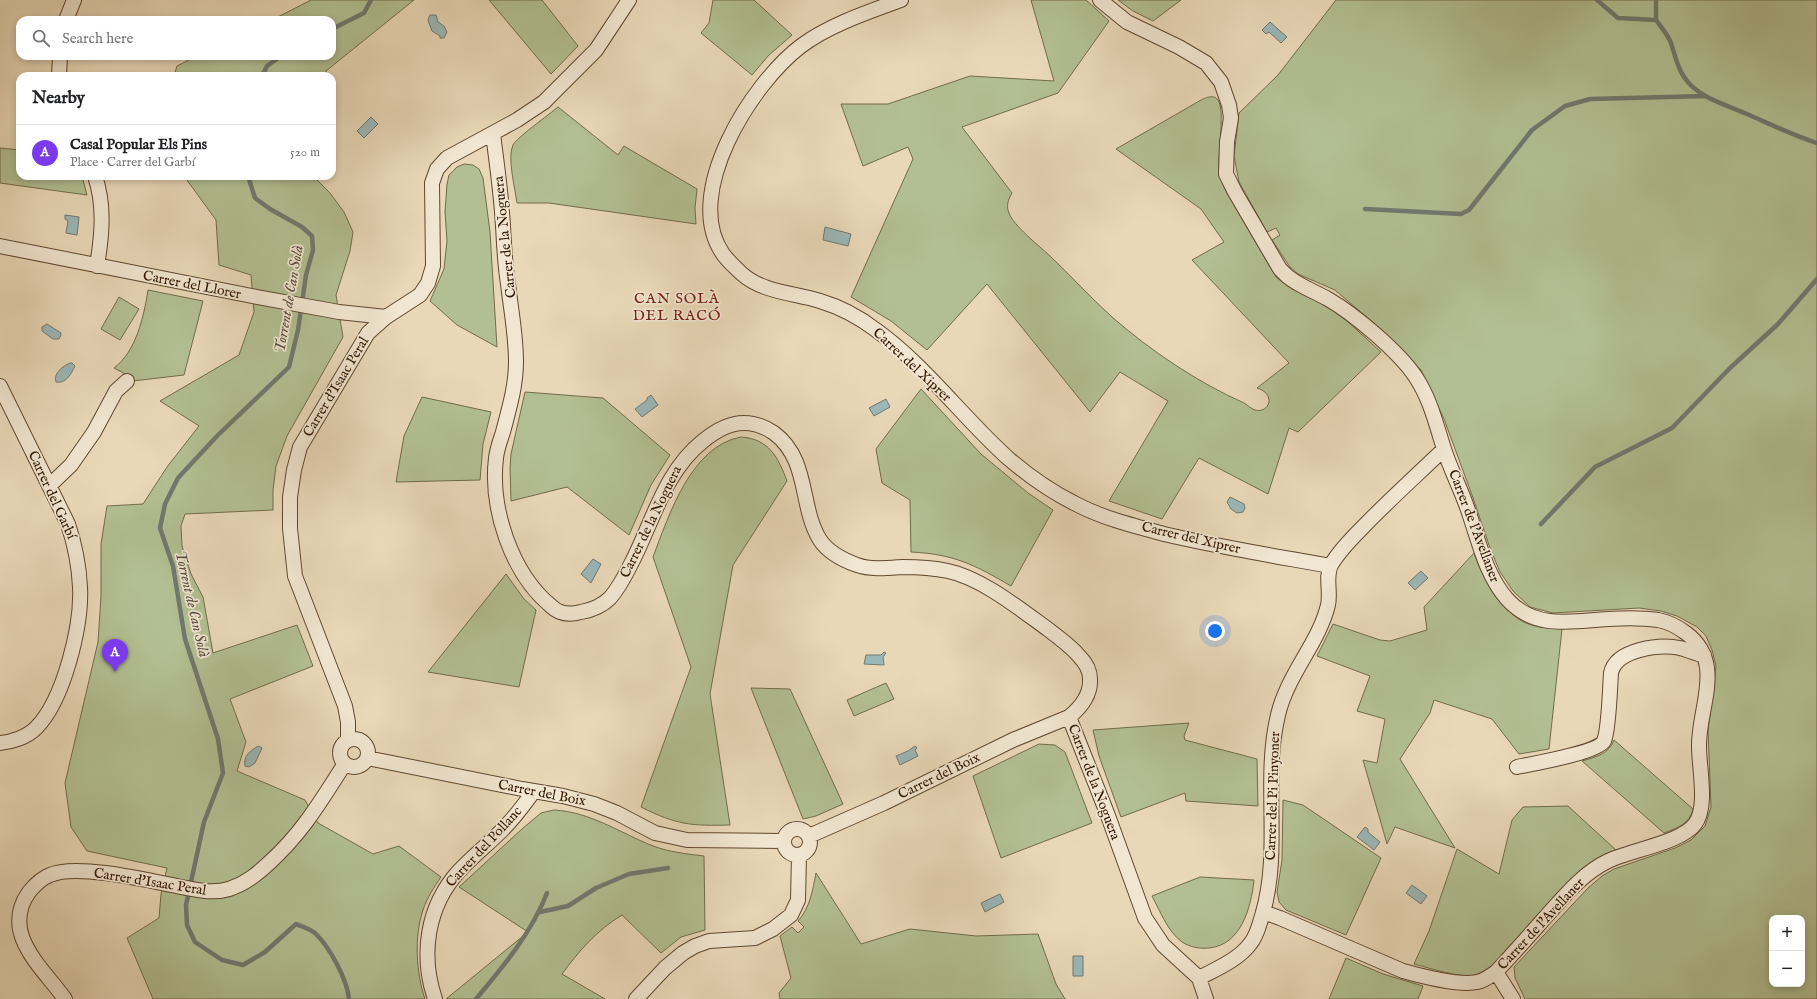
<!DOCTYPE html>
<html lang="en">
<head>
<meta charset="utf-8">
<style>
	:root { --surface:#fff; --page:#f6f6f6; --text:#202124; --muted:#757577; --line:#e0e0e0; --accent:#7c3aed }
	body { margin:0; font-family:"IM FELL English",serif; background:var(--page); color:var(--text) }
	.controls { position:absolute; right:12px; bottom:12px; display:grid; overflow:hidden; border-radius:8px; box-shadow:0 2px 6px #0003 }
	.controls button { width:36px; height:36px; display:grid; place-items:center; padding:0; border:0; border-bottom:1px solid var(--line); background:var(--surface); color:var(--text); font:20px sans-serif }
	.you { position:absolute; left:1215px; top:631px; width:14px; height:14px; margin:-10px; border:3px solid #fff; border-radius:50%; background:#1a73e8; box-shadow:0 0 0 6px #1a73e833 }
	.badge { display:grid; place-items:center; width:26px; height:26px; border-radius:50%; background:var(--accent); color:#fff; font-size:13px; font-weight:700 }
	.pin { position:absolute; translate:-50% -33px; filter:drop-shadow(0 1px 2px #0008) }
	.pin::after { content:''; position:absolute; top:21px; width:14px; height:12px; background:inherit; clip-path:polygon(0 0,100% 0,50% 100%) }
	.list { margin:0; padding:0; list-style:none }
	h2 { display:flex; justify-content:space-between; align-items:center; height:52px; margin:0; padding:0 16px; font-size:17px }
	h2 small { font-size:13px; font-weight:400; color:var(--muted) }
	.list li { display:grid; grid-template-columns:26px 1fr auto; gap:12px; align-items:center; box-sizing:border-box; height:56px; padding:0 16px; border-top:1px solid var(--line) }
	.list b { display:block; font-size:15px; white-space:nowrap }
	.list p { margin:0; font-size:13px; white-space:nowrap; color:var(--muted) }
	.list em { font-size:13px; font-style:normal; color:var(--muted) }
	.icon { flex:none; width:22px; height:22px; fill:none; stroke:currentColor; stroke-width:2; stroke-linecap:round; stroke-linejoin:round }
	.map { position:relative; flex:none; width:1817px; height:999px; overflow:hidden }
	.search { position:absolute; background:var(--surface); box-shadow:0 2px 6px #0003; left:16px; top:16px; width:320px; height:44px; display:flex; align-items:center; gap:10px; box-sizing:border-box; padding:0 14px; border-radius:12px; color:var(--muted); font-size:15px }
	.panel { position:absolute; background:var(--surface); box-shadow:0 2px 6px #0003; left:16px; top:72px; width:320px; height:108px; border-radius:12px }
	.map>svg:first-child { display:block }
	.green { fill:#b2bf92; stroke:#726b4a; fill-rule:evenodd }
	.water { fill:#9bb8b9; stroke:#71786f }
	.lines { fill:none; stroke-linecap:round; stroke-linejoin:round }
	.stream { stroke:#71786f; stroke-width:4.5 }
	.minor-casing { stroke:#60472f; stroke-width:16 }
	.minor { stroke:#f1e6d1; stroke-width:14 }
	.labels { text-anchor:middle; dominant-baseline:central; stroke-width:3.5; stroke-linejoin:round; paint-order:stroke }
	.street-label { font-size:14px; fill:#331701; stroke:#f1e6d1 }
	.neighbourhood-label { font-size:15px; letter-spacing:1px; fill:#7a1f14; stroke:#f1e6d1 }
	.water-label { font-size:15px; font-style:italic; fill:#574f41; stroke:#f1e6d1 }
</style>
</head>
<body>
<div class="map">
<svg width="1817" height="999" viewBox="0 0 1817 999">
	<rect width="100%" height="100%" fill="#e9d8b8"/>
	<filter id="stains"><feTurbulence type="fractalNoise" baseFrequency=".005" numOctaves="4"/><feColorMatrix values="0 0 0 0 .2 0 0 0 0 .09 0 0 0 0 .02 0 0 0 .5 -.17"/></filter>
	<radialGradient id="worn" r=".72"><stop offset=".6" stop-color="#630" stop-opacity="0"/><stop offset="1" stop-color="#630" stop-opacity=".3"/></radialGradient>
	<path class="green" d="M 311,0 L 414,0 L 326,71 L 326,76 L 174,76 L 177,66 L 197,56 L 332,56 L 332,20 L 272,20 Z
		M 489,0 L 542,0 L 578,46 L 551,74 Z
		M 713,0 L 754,0 L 792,35 L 769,55 L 752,75 L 701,33 L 709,23 Z
		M 1031,0 L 1086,0 L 1109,21 L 1058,93 L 962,127 L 1012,193 C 1008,200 1006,206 1009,213 C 1013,225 1039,246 1049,255 C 1070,275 1090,297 1112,317 C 1151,351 1197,382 1244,403 C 1248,405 1251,409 1255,410 C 1269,414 1277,394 1257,388 L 1289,363 L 1192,260 L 1224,242 L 1201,209 L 1116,149 L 1201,100 C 1205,98 1212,95 1216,98 C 1227,105 1217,155 1219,169 C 1219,178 1224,187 1228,195 L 1276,277 L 1289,287 L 1328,307 L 1347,321 L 1381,352 L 1298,432 L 1289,428 L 1268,494 L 1199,458 L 1162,519 L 1109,501 L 1168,401 L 1120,372 L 1090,412 L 987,284 L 927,350 L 891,321 L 851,297 L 913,159 L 908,147 L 863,166 L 841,104 L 888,104 L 970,76 L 1054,81 Z
		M 1118,0 L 1181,0 L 1153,21 L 1133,11 Z
		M 1336,0 L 1817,0 L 1817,999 L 1525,999 L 1515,978 L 1514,967 L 1588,888 L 1602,876 L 1614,869 L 1675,848 L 1691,840 L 1705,826 L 1711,807 L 1708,730 L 1716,666 L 1712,650 L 1706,636 L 1697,627 L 1677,616 L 1661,611 L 1639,608 L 1553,613 L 1530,607 L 1513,591 L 1500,572 L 1490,548 L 1472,495 L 1444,419 L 1421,370 L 1384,332 L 1335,290 L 1298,274 L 1290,267 L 1272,240 L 1280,235 L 1276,228 L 1267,232 L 1239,182 L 1234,156 L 1239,113 L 1278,75 ZM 1772,918 L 1802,918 L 1802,984 L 1772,984 Z
		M 558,107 L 618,155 L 624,146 L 697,189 L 695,208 L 696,224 L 549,203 L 517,203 C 515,188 507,157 513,145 C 516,138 550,114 558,107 Z
		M 0,148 L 20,150 L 20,176 L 82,176 L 87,195 L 0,183 Z
		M 464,164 L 473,165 L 479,169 L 483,178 L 490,232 L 497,347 L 457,325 L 430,301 L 444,269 L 447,241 L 445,212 L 447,184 L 449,175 L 457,167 Z
		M 184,176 L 313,176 L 330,193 L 344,212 L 353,232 L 350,251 L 336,295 L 343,337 L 287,436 L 276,466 L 273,490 L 273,510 L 185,514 L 181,526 L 182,546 L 191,574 L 203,597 L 213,653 L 297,625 L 313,666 L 230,699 L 246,742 L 237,771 L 305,800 L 318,823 L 373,854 L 399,846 L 441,877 C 434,887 427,898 423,910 C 414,937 416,972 425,999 L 153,999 L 127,938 L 159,918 L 161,894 L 167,868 L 87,851 L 71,827 L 65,783 L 98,642 L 101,596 L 101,544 L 107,506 L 143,504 L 167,467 L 199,426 L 160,401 L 239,355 L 254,312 L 251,275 L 219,265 L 216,220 Z
		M 148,290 L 203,301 L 184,375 L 133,381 L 127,375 L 114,368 C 136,352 144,316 148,290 Z
		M 119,297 L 139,309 L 120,340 L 101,329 Z
		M 921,389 L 981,454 L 1028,493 L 1053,510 L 1011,586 C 975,565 954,554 911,552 L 910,500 L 882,483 L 876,449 Z
		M 525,392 L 603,398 L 670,455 L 651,485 L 629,535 L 567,487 L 511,501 L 510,468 L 511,454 Z
		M 422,397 L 491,412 L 483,444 L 480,480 L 396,482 L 404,436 Z
		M 741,437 C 769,439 778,457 787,481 L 733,565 L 710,694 L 730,825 C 691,826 677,825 641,807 L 691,667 L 653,557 C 669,515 691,446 741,437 Z
		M 1474,553 C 1483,578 1497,605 1520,620 C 1533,628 1549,628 1562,629 L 1549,749 L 1519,754 L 1492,719 L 1434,700 L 1430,713 L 1400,759 L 1455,848 L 1395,827 L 1387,844 L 1363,760 L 1377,763 L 1385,719 L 1357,711 L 1370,676 L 1317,656 L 1333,624 L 1380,640 L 1390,641 L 1427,630 L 1424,607 Z
		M 506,574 L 524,599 L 536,610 L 519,687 L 428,672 Z
		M 886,683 L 894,699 L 854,716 L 847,700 Z
		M 751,688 L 790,689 L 843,804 L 816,816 L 803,819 Z
		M 1189,723 L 1184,736 L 1185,740 L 1257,759 L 1258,806 L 1186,801 L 1185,793 L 1121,817 L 1099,756 L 1093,730 Z
		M 1614,740 L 1693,809 C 1690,824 1677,828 1664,833 L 1582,761 C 1596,757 1609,754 1614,740 Z
		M 1039,744 L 1055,745 L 1065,752 L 1092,823 L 1001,858 L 973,776 Z
		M 1283,800 L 1303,805 L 1381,858 L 1346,935 L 1286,910 L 1279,902 L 1277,892 L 1282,860 Z
		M 1568,806 L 1616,850 C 1574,868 1545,908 1515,940 C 1504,951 1492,971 1477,975 C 1461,979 1430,968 1414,964 L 1429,931 L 1457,849 L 1499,874 L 1512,820 L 1523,807 Z
		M 554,810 C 591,812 620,833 653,846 C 669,852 687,854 704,856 L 705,930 L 681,937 L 661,953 L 622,915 C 597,930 579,951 562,974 L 605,999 L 446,999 L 528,932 L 459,887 L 522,829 L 541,813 Z
		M 816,873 L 861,944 L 910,929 L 976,936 L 1038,934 L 1056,984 L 1065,999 L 780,999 L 779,993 L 791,978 L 780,936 L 792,927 L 798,933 L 804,927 L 798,921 C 810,908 813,889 816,873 Z
		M 1200,877 L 1254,880 C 1251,908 1241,945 1209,948 C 1199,949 1190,947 1182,942 C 1168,932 1160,911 1152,896 Z
		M 1346,958 L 1383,974 L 1423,986 L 1418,999 L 1329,999 Z"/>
	<path class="water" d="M 430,15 L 436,15 L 438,22 L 444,26 L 447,32 L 444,38 L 440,38 L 440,36 L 432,31 L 428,20 Z
		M 1270,22 L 1287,37 L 1281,43 L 1269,32 L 1266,34 L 1262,30 Z
		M 371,117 L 378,124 L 364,138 L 357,131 Z
		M 65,215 L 79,217 L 77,235 L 66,233 L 68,221 L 65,219 Z
		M 825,227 L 851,234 L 848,246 L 823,240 Z
		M 47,324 L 61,333 L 61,335 L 59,339 L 53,339 L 42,331 L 42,327 Z
		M 70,363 L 72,363 L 75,366 C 71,374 66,384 56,382 C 53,373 63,366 70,363 Z
		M 651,395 L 658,405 L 642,417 L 635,409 L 647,400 L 647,398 Z
		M 886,399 L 890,407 L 874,416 L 869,408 Z
		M 1230,497 L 1244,504 L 1245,508 L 1243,512 L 1237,513 L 1231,509 L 1227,502 Z
		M 593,559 L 601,564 L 591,583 L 581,574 Z
		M 1421,571 L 1428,578 L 1415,590 L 1408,583 Z
		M 884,652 L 886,653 L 883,657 L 884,665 L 864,664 L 866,655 L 881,655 Z
		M 258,746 L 262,748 L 255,763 L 249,767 L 245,766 C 243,755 251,751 258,746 Z
		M 915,746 L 917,748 L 915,750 L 918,756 L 900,765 L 896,756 L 908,751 Z
		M 1365,827 L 1368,829 L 1368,832 L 1380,842 L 1374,850 L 1357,837 Z
		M 1412,885 L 1427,896 L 1421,904 L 1406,893 Z
		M 1000,894 L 1004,902 L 985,912 L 981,903 Z
		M 1073,956 L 1083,956 L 1083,976 L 1073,976 Z"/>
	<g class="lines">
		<path class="stream" d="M 1597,0 L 1618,18 L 1656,20
			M 1656,0 L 1656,20
			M 1656,20 C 1661,27 1668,35 1671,43 C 1675,55 1677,67 1684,77 C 1698,98 1725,104 1747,114 C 1770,124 1792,135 1817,143
			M 332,29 L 364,13 L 371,0
			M 262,76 L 267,66 L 281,56
			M 248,176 L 255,198 L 270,209 L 302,227 L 312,236 L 313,250 L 306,275 L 298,330 L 289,367 L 217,436 L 178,478 L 165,504 L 160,528 L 173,566 L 185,639 L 218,739 L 223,773 L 204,822 L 186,905 L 187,925 L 195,942 L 222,960 L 243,965 L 265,952 L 296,924 C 302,927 311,929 316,934 C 330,948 347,979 349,999
			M 1365,209 L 1461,214 L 1469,210 L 1532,130 L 1565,106 L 1590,99 L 1706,96
			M 1541,524 L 1595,467 L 1672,428 L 1730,368 L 1778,324 L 1817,279
			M 540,912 L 568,906 L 596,888 L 629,874 L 668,868
			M 476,999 C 503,967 532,932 547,893"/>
		<g class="minor-casing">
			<path id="minor" d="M 901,0 C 868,12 829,25 801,46 C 752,83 681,194 723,254 C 727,260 735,267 741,273 C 761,292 794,293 820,301 C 840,307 859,317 876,330 C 926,366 963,418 1009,459 C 1029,476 1050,491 1074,503 C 1102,518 1134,526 1164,534 C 1219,547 1275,556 1330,566
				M 1100,0 L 1127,22 L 1179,47 L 1206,63 L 1221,82 L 1229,105 L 1231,118 L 1227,142 L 1226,174 L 1235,192 L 1280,269 L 1287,276 C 1299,286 1314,291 1328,299 C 1354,314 1398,351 1415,376 C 1430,398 1436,424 1444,449 C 1451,471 1462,491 1469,513 C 1479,542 1486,575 1507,599 C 1531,626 1562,623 1595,620 C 1616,618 1637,617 1658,620 C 1669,622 1678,627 1686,633 C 1726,663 1698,708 1699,747 C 1699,768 1708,807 1695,824 C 1681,843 1630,850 1608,861 C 1581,874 1562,899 1542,921 C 1527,938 1512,955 1496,972 C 1490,976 1484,981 1477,982 C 1459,986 1421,976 1403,971 L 1280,918 L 1263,912
				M 66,20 L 74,0
				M 59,76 L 60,56
				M 493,133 C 496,159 500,185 502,212 C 504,235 504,260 508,284 C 511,310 516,335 516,362 C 516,386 509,409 503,432 C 500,441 497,449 496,458 C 490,508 511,573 551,606 C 559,614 570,615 581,612 C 592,610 603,605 610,598 C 619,588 625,576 631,564 C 653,522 664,472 703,441 C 714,432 728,423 744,423 C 755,423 765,427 774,433 C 810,460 799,506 820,540 C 828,552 843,560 857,565 C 871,570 888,568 902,567 C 917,567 934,568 948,571 C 982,578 1021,610 1049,630 C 1059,638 1071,646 1079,656 C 1085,662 1090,670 1090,679 C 1091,695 1080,708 1069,717 L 1107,813 L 1145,918 L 1163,945 L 1199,978 L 1206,999
				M 95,176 C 105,206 102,235 97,266
				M 0,246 L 257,297 L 339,312 L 386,317
				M 0,386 L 68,524 C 75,545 79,565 80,587 C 82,625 64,700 36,728 C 27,737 12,742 0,743
				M 49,486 L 71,465 L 94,432 L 116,391 L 127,381
				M340 753a14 14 0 1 1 28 0a14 14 0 1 1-28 0Z
				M 348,740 L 348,722 L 345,706 L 295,576 L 290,528 L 290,497 L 294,470 L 300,447 L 368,333 L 386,317 L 420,295 L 428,283 L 433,266 L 432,183 L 437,169 L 447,158 L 517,120 L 544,102 L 596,50 L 629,0
				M 367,758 L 522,789 L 563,796 L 594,804 L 617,813 L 655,833 L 687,840 L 784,841
				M 1517,767 C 1532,764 1599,752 1604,741 C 1609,729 1610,687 1611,673 C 1616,649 1660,644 1680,648 C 1688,650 1696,654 1704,655
				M784 842a13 13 0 1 1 26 0a13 13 0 1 1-26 0Z
				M 809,836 L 884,803 L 1013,740 L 1069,717
				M 1496,972 L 1513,999
				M 1199,978 C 1216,969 1238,960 1250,944 C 1257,936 1259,925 1262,916 C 1282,850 1262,781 1278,715 C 1287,675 1319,643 1328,605 C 1331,592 1325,577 1331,565 C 1339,551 1352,538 1363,527 C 1389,500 1417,475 1444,449
				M 65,999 C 42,967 0,933 29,892 C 34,886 42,878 50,875 C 77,863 151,881 181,887 C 197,890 213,894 229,889 C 245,884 257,874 269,863 C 303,832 320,802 344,765
				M 435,999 C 420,955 427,906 459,871 C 474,855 491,842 505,827 C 516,816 525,803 534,791
				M 636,999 L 665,968 L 683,953 L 695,946 L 709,941 L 755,938 L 773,929 L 791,915 L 798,900 L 799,855"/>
		</g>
		<use href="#minor" class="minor"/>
	</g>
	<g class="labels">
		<g class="street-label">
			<text transform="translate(505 237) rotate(-96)">Carrer de la Noguera</text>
			<text transform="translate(192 285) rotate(11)">Carrer del Llorer</text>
			<text transform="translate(912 365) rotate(43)">Carrer del Xiprer</text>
			<text transform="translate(336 387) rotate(-59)">Carrer d'Isaac Peral</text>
			<text transform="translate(52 495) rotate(65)">Carrer del Garbí</text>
			<text transform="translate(651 522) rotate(-64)">Carrer de la Noguera</text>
			<text transform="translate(1474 526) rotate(69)">Carrer de l'Avellaner</text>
			<text transform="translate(1191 538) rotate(13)">Carrer del Xiprer</text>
			<text transform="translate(939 776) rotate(-26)">Carrer del Boix</text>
			<text transform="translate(1094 782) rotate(69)">Carrer de la Noguera</text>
			<text transform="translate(542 793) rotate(11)">Carrer del Boix</text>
			<text transform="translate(1273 796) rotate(-88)">Carrer del Pi Pinyoner</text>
			<text transform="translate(484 847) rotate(-47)">Carrer del Pollanc</text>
			<text transform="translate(150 882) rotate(9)">Carrer d'Isaac Peral</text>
			<text transform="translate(1541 924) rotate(-47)">Carrer de l'Avellaner</text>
		</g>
		<g class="neighbourhood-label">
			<text x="677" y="298">CAN SOLÀ<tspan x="677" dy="17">DEL RACÓ</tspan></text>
		</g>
		<g class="water-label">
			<text transform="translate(289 299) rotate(-80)">Torrent de Can Solà</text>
			<text transform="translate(192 604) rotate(77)">Torrent de Can Solà</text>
		</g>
	</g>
	<rect width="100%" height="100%" filter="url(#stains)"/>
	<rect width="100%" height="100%" fill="url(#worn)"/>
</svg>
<div class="controls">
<button>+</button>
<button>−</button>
</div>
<div class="you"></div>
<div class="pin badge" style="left:115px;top:672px">A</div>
<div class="search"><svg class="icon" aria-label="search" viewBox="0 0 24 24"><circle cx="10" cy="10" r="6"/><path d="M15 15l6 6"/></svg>Search here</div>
<section class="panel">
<h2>Nearby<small></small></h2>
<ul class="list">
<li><span class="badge">A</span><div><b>Casal Popular Els Pins</b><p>Place · Carrer del Garbí</p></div><em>520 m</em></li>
</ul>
</section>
</div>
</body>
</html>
